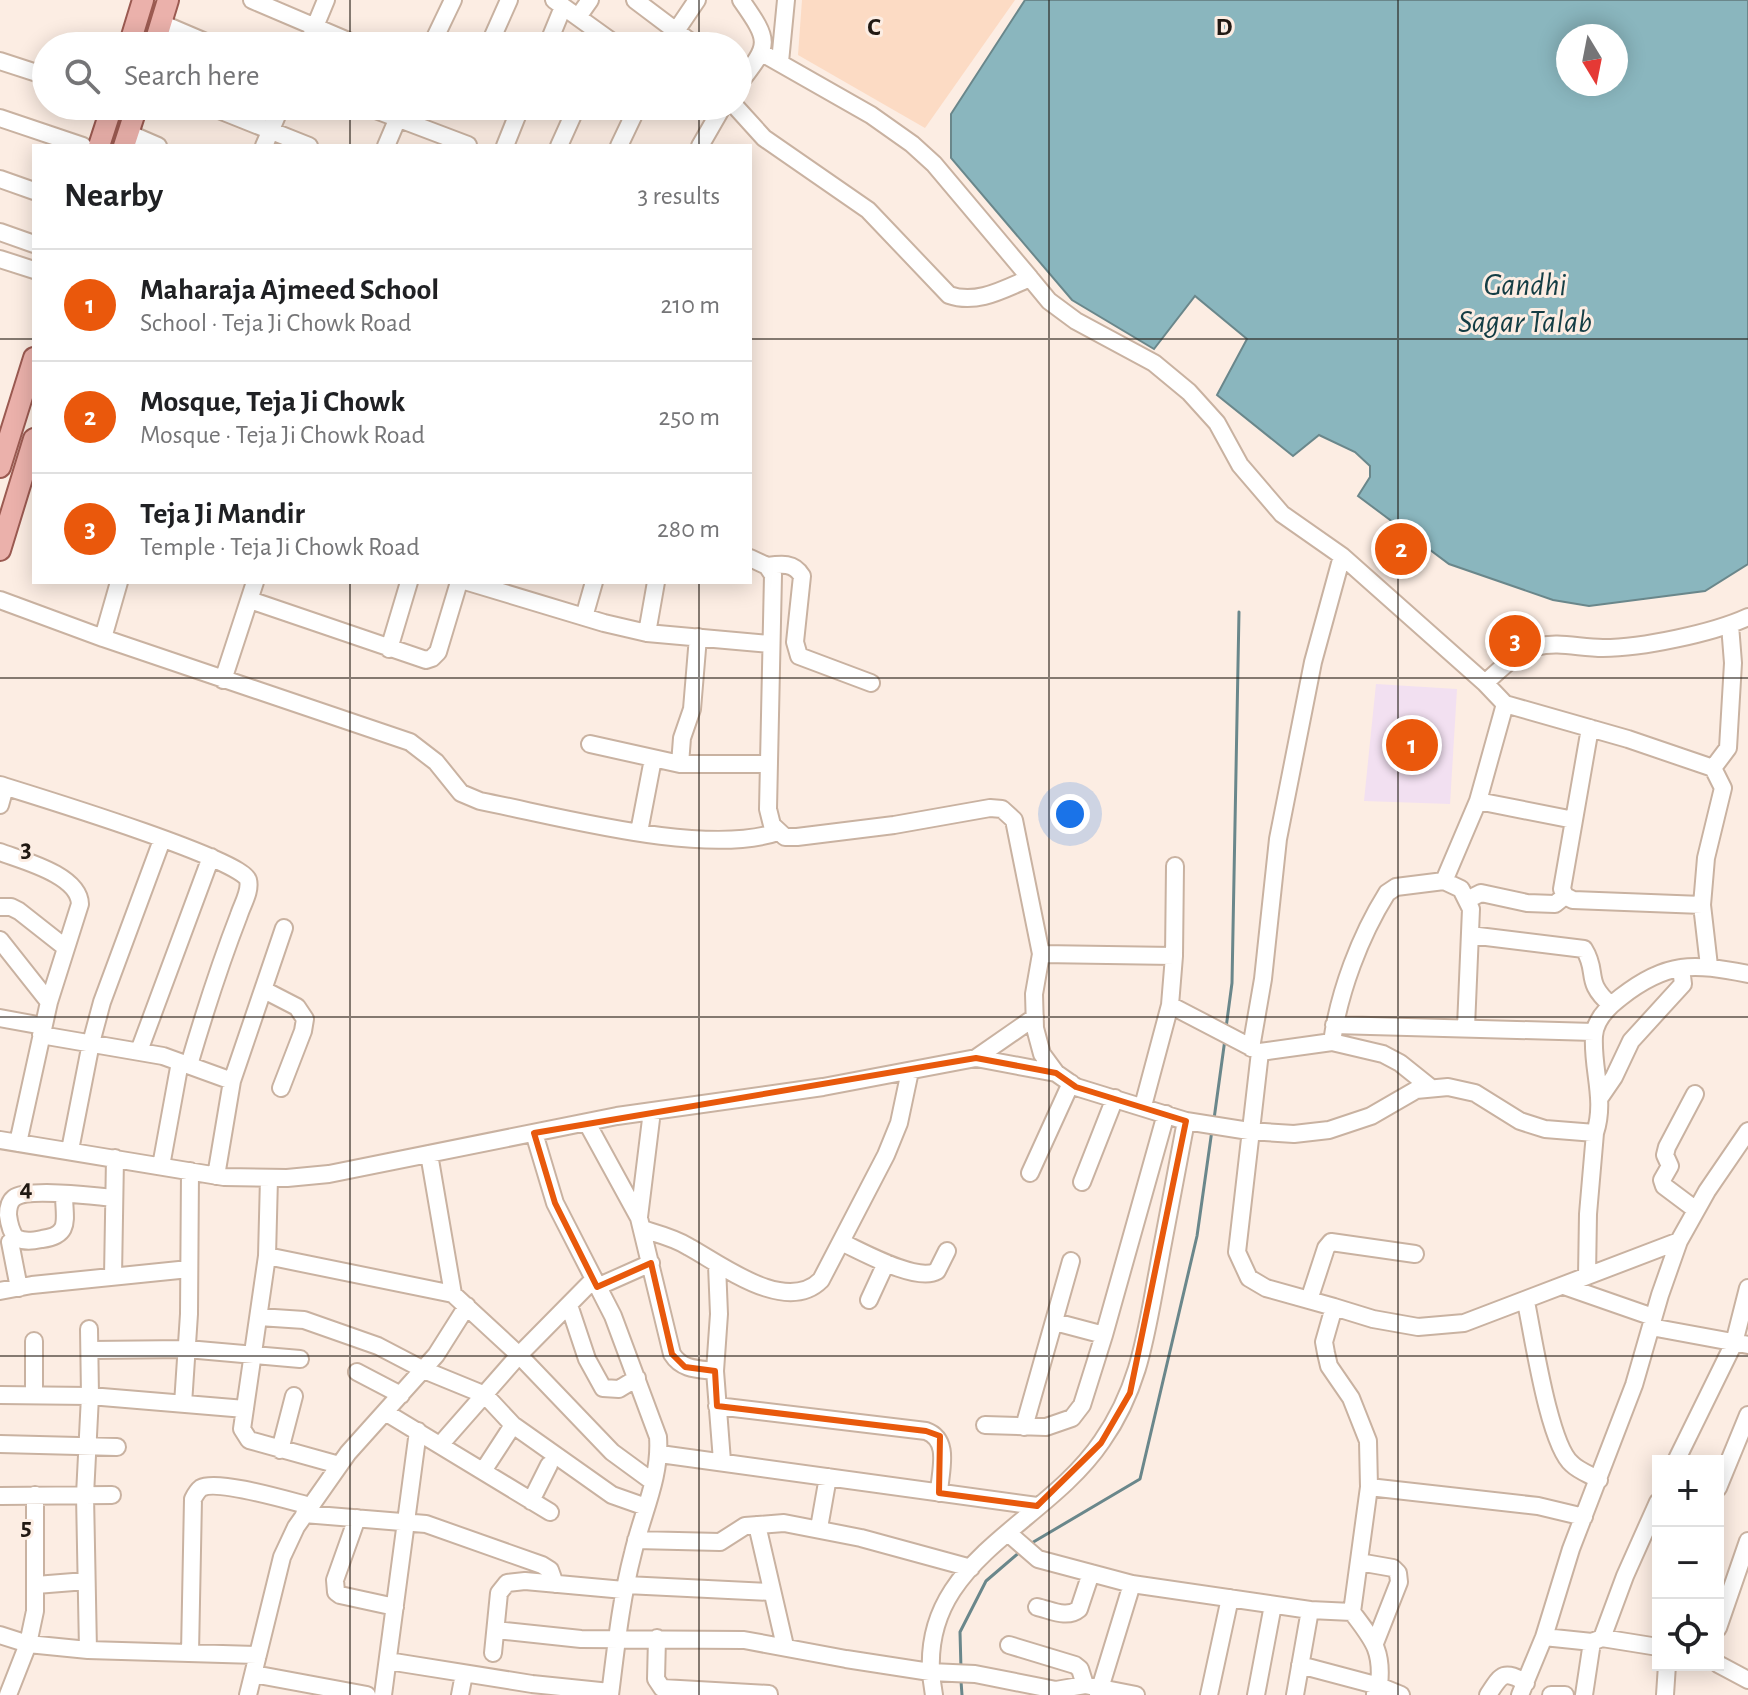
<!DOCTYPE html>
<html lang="en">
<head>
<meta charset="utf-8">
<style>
	:root { --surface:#fff; --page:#f6f6f6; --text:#202124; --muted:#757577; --line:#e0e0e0; --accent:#ea580c }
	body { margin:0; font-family:"Alegreya Sans",sans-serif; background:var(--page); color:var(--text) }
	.controls { position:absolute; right:24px; bottom:24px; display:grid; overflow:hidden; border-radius:0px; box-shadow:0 4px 20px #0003 }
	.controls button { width:72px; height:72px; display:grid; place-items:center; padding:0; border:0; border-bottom:2px solid var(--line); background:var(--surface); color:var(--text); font:40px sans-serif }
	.compass { position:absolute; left:1556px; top:24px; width:72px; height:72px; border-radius:50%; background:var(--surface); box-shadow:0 4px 20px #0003; rotate:170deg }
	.you { position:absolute; left:1070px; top:814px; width:28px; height:28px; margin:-20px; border:6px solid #fff; border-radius:50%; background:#1a73e8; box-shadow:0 0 0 12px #1a73e833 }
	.badge { display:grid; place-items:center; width:52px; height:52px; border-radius:50%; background:var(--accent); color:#fff; font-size:26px; font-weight:700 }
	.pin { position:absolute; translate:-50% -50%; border:4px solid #fff; box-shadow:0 2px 8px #0006 }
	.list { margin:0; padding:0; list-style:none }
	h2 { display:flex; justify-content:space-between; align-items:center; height:104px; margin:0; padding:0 32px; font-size:34px }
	h2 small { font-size:26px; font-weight:400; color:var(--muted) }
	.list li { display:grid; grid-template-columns:52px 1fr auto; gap:24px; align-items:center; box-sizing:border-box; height:112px; padding:0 32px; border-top:2px solid var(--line) }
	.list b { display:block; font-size:30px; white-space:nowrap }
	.list p { margin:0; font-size:26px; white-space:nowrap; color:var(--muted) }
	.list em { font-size:26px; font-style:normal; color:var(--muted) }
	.icon { flex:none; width:44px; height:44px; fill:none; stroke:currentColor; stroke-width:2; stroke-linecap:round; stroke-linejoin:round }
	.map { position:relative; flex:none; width:1748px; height:1695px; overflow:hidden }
	.search { position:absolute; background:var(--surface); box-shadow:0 4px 20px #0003; left:32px; top:32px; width:720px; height:88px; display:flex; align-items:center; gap:20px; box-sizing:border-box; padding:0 28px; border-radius:44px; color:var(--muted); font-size:30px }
	.panel { position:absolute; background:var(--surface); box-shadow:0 4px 20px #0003; left:32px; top:144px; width:720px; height:440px; border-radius:0px }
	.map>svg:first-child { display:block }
	.education { fill:#f2e0f1 }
	.green { fill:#fcdbc4 }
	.water { fill:#8ab6be; stroke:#6a878b; stroke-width:2; fill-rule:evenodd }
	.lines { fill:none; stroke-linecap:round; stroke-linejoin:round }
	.stream { stroke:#6a878b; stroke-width:3 }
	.minor-casing { stroke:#c9b2a1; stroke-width:20 }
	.major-casing { stroke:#9b5a51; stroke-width:24 }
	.minor { stroke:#fff; stroke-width:16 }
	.major { stroke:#ebb1ab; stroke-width:20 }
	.marked { fill:none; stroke:#e8590c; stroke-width:6; stroke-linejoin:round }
	.grid { fill:none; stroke:#211913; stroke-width:2; stroke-opacity:0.55 }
	.labels { text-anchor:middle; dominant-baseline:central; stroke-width:6; stroke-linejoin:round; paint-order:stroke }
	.water-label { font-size:32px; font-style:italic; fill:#143d44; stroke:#fcede3 }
	.grid-label { font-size:26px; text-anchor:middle; font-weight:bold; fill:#211913; stroke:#fcede3; stroke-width:6; stroke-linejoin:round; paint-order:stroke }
</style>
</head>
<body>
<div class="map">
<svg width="1748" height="1695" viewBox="0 0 1748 1695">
	<rect width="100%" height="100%" fill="#fcede3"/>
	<path class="education" d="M 1376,684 L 1457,689 L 1450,804 L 1364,801 Z"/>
	<path class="green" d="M 802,0 L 1015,0 L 925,128 L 798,55 Z"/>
	<path class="water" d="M 1025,0 L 1748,0 L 1748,564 L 1705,591 L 1589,606 L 1553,600 L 1449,564 L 1358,496 L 1370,477 L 1370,466 L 1355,452 L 1319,435 L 1293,456 L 1217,395 L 1247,339 L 1195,296 L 1154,349 L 1072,300 L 951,158 L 951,114 ZM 1568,36 L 1616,36 L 1616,84 L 1568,84 Z"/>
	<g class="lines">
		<path class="stream" d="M 1226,1028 L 1232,983 L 1239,612
			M 1214,1119 L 1225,1039
			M 1030,1544 L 1140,1479 L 1197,1236 L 1212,1130
			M 961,1669 L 960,1632 L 986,1581 L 1021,1551
			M 961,1681 L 962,1695"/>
		<g class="minor-casing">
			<path id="minor" d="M 252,0 L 360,46
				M 554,0 L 618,46
				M 635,0 L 696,46
				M 578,17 L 590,0
				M 161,23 L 215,46
				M 676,31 L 697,0
				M 493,36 L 509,0
				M 307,46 L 326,0
				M 431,46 L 453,0
				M 547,46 L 563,7
				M 762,53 L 871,115 L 912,144 L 934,164 L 1030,278
				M 0,61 L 46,76
				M 780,62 L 786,0
				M 738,85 C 769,44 772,44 741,0
				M 209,106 L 309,146
				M 365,106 L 468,145
				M 735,106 L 764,138 L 868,210 L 949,295 C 977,305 1004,289 1030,278 L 1049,301 L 1076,321 L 1154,363 L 1189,392 L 1217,423 L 1240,465 L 1282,514 L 1342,556 L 1485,683 L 1505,704 L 1628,739 L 1713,768 L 1723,788 L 1706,858 L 1702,905 L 1709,966
				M 0,118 L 83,146
				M 128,133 L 158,146
				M 264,146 L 281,106
				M 386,146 L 403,106
				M 505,146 L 521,106
				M 559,146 L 577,106
				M 619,146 L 638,106
				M 700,146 L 723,106
				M 0,179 L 34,191
				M 0,232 L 34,244
				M 0,259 L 34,270
				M 750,558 L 767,566 L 773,575 L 768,809 L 772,825 L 785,837 L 797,837 L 894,825 L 990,808 L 1002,809 L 1014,820 L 1041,954 L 1034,994 L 1035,1028 L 1042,1054 L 1056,1073 L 1076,1087 L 1186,1121 L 1249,1131 L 1294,1134 L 1329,1130 L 1371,1116 L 1416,1090 L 1448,1087 L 1475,1093 L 1520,1121 L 1545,1129 L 1595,1133 C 1606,1100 1592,1070 1594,1036 C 1595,1020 1609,1006 1621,997 C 1667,961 1693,963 1748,974
				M 767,566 C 781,564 794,562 802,576 L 795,642 L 799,656 L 871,683
				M 468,582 L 604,623 L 647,633 L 770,644
				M 0,600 L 103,638 L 410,742 L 436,762 L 461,793 L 480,801 C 558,816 704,857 778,832
				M 250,600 L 426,660 L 432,658 L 438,652 L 459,582
				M 584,617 L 594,582
				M 647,633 L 656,582
				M 103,638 L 119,582
				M 389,649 L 409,582
				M 223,680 L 255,582
				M 1485,683 C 1500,670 1515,653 1535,647 C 1559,641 1579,648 1603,648 C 1642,648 1713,633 1748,617
				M 1590,728 L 1562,889 L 1565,896 L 1573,900 L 1702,905
				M 590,744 L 680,764 L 768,764
				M 680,764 L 682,738 L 692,709 L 698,637
				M 1713,768 L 1728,748 L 1733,663 L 1730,625
				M 0,785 C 32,795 242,859 248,880 C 251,891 242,905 239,915 C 220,964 204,1014 189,1065
				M 1478,801 L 1574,820
				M 0,805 L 5,787
				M 639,832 L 653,759
				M 0,852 C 24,861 79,875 80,904 L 49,1002 L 18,1143
				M 1444,881 L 1461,889 L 1471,909 L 1466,1027
				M 1467,900 L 1481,893 L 1527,903 L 1555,904 L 1565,896
				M 0,907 L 11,907 L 19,911 L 66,948
				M 1470,935 L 1584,949 C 1599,973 1583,981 1611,1005
				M 0,940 L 49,1002
				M 1041,954 L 1174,956 L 1170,1005 L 1260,1052 L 1332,1042
				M 1174,956 L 1175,866
				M 264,990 L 297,1007 L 305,1019 L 303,1031 L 281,1088
				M 0,1018 L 43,1026
				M 1334,1025 L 1594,1032
				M 41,1035 L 163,1056 L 232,1081
				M 1251,1048 L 1263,979 L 1278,839 L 1313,662 L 1342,556
				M 139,1051 L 211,857
				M 1260,1052 L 1237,1252 L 1249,1278 L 1266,1288 L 1334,1307 L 1324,1342 L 1326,1353 L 1329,1366 L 1351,1398 L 1368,1441 L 1369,1487
				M 976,1058 L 1035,1017
				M 1430,1087 L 1400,1063 L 1383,1054 L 1332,1042 C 1339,992 1360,936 1387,893 L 1396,887 L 1444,881 L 1478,801 L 1505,704
				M 1695,1094 L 1667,1147 L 1665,1155 L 1670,1166 L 1662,1180 L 1664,1186 L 1696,1210
				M 1601,1096 L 1614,1077 L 1631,1041 L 1683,984 L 1681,968
				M 1143,1106 L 1170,1005
				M 587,1123 L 639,1218 L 672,1354 C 682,1370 698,1369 715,1371
				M 534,1133 L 555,1203 L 613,1316 L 658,1437 C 661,1477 642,1514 633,1553 C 621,1599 616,1647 610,1695
				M 0,1140 L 224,1177 L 287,1178 L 329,1174 L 617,1116 L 823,1087 L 976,1058 L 1056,1073
				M 70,1150 L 91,1043 L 102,1002 L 162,840
				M 429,1154 L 453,1294
				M 161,1166 L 180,1062
				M 1030,1173 L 1071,1083
				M 216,1176 L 232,1081 L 284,928
				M 269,1178 L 267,1256 L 242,1429 L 249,1440 L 339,1465
				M 1082,1182 L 1115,1098
				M 64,1194 C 64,1219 72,1235 42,1239 C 32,1241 25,1242 16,1238 C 11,1232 9,1223 8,1215 C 8,1208 9,1202 14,1198 C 27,1188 95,1196 113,1198
				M 639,1217 L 652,1111
				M 642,1229 C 658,1234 675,1238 689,1247 C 722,1265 786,1315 821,1280 L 886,1155 L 899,1123 L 910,1071
				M 10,1242 L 19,1288
				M 841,1242 C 861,1251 917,1283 937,1271 L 947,1251
				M 267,1256 L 453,1294 L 519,1355 L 612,1452 L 653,1482
				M 717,1265 L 719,1314 L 715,1371 L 722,1461
				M 1587,1276 L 1588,1214 L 1595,1133
				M 113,1277 L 115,1158
				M 1564,1286 L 1653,1317
				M 597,1287 L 651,1263
				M 0,1291 L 32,1285 L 189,1269
				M 869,1300 L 886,1263
				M 1309,1300 L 1326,1248 L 1331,1242 L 1415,1254
				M 1526,1302 C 1533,1335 1549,1445 1572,1464 C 1579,1471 1591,1475 1599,1480
				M 569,1305 L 587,1359 L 603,1388 L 619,1389 L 637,1378
				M 1334,1307 L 1373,1319 L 1418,1327 L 1464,1323 L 1679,1241
				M 259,1317 L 304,1320 L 378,1346 L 424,1370 L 485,1395 L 513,1425 L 612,1495 L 646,1507
				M 1055,1322 L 1104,1335
				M 1651,1327 L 1748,1345
				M 90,1350 L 187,1349 L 300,1359
				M 357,1372 L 401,1395
				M 0,1395 L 90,1396 L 245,1409
				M 34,1395 L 34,1341
				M 183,1404 L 189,1314 L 190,1171
				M 717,1406 L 926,1431 C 951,1440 940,1471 939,1493
				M 385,1412 L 550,1512
				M 985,1425 L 1046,1427 L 1072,1418 L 1082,1405 L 1104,1335 L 1166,1114
				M 1024,1427 L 1071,1261
				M 0,1444 L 117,1447
				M 440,1445 L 519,1355 L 593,1280
				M 280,1450 L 294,1396
				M 660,1454 L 1037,1506
				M 1676,1461 L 1734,1343 L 1748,1288
				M 483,1471 L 513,1425
				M 1718,1488 L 1748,1415
				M 0,1496 L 112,1495
				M 531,1501 L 549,1465
				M 304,1514 L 426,1524 L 542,1565 L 550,1570 L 555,1584
				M 357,1518 L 335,1580 L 336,1592 L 340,1595 L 395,1607
				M 757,1525 L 785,1646
				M 819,1528 L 828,1477
				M 1008,1533 L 1038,1559 L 1132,1584 L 1310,1610
				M 636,1540 L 720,1542 L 745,1526 L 784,1523 L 861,1538 L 971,1568
				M 1359,1562 L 1393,1568 L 1398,1573 L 1399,1582 L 1375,1643
				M 36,1585 L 86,1581
				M 626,1585 L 771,1592
				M 1037,1607 C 1051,1610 1067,1619 1079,1609 L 1091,1573
				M 1352,1612 C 1373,1640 1383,1650 1379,1686 L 1401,1695
				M 1718,1628 L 1748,1541
				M 496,1630 L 581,1639 L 744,1640 L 846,1659 L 930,1672 L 975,1674 L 1056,1690 L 1085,1685 L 1136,1695
				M 0,1635 L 28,1644 L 88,1650 L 258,1655
				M 1544,1637 L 1592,1642 L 1602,1638 L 1658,1647
				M 657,1638 L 656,1679 L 662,1688 L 769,1694
				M 1602,1638 L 1625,1576 L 1658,1502
				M 1009,1645 L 1075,1665 L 1080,1669 L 1085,1685
				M 88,1650 L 85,1495 L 90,1396 L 89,1329
				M 190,1653 L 193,1499 C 195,1495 197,1491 201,1488 C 217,1479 290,1501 310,1506
				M 493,1653 L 499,1593 L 507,1583 L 525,1581 L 624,1590
				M 388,1661 L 532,1684 L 610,1692
				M 1718,1664 L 1748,1680
				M 1300,1665 L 1379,1686 L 1375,1694
				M 254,1674 L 367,1695
				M 8,1695 L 28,1644 L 35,1611 L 35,1495
				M 248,1695 L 282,1557 L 296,1527 L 348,1453 L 436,1355 L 467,1306
				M 383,1695 L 418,1431
				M 460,1695 L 464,1674
				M 934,1695 C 908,1563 1042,1530 1102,1441 C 1140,1387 1146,1333 1158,1270 C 1167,1220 1177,1170 1186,1121
				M 1098,1695 L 1132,1584
				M 1209,1695 L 1230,1598
				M 1256,1695 L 1273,1605
				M 1295,1695 L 1310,1610 L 1352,1612 L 1369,1487 L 1538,1506 L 1584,1517
				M 1488,1695 C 1501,1675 1503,1669 1526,1683
				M 1520,1695 L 1544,1637 L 1571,1549 L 1634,1385 L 1660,1295 L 1679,1241 L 1707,1191 L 1748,1131
				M 1551,1695 L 1565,1695
				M 1584,1695 L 1592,1642
				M 1665,1695 L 1667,1665"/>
		</g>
		<g class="major-casing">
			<path id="major" d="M 129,46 L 143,0
				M 154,46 L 168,0
				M 99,146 L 112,106
				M 124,146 L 137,106
				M 0,467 L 34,358
				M 0,550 L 34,439"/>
		</g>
		<use href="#minor" class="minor"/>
		<use href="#major" class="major"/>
	</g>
	<path class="marked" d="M 976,1058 L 1056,1073 L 1076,1087 L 1186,1121 L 1130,1393 L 1101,1443 L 1037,1506 L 939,1493 L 940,1436 L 926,1431 L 717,1406 L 715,1371 L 685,1367 L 672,1354 L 651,1263 L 597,1287 L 555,1203 L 534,1133 Z"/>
	<path class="grid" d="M 350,0 L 350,46M 699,0 L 699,46M 1049,0 L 1049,1695M 1398,0 L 1398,1695M 350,106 L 350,146M 699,106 L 699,146M 0,339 L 34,339M 750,339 L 1748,339M 350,582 L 350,1695M 699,582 L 699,1695M 0,678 L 1748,678M 0,1017 L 1748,1017M 0,1356 L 1748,1356"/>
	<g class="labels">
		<g class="water-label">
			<text x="1525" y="285">Gandhi<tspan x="1525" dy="37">Sagar Talab</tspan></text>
		</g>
	</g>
	<g class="grid-label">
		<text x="874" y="35">C</text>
		<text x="1224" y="35">D</text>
		<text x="26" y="857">3</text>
		<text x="26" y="1196">4</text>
		<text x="26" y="1535">5</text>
	</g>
</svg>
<div class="controls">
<button>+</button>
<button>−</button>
<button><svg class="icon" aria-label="locate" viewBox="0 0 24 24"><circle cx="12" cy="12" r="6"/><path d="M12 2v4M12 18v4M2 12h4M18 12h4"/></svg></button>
</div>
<svg class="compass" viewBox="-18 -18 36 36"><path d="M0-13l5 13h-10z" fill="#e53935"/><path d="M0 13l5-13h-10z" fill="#757577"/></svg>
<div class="you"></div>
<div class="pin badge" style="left:1412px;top:745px">1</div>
<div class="pin badge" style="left:1401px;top:549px">2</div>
<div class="pin badge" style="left:1515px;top:641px">3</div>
<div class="search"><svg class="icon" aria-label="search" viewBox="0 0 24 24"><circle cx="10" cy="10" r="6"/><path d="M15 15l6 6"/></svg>Search here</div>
<section class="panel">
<h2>Nearby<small>3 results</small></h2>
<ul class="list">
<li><span class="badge">1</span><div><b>Maharaja Ajmeed School</b><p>School · Teja Ji Chowk Road</p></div><em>210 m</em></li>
<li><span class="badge">2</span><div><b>Mosque, Teja Ji Chowk</b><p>Mosque · Teja Ji Chowk Road</p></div><em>250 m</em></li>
<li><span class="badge">3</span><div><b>Teja Ji Mandir</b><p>Temple · Teja Ji Chowk Road</p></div><em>280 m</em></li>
</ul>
</section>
</div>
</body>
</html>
